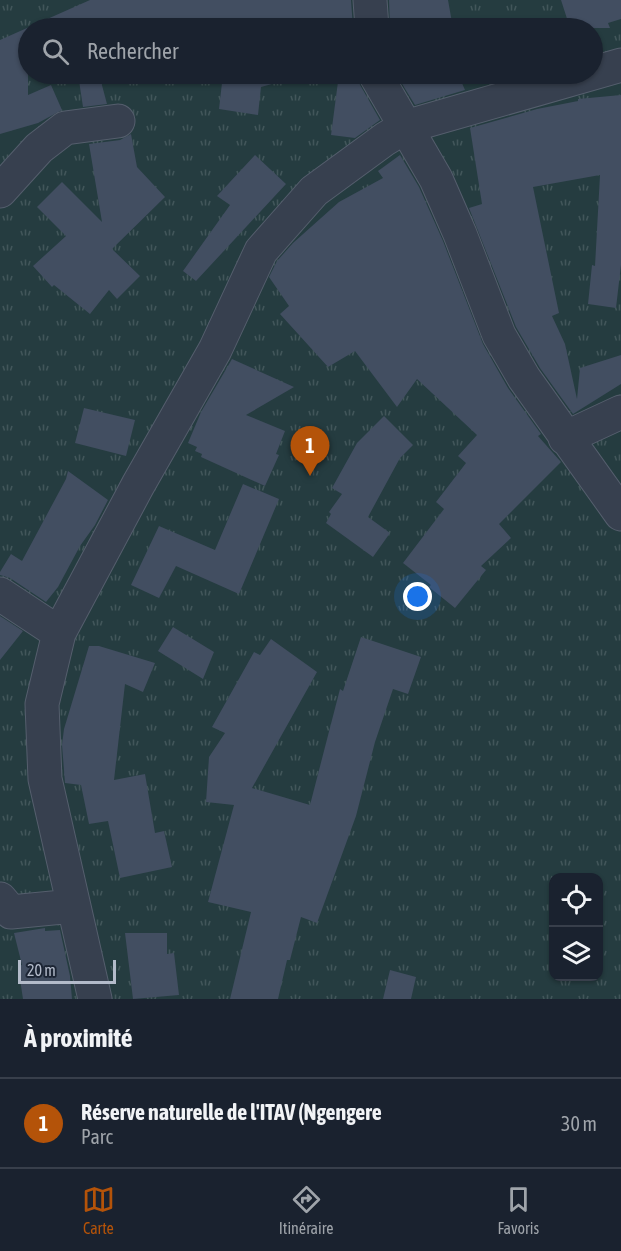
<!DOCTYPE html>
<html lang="fr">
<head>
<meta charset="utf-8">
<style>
	:root { --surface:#1a222f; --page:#232a37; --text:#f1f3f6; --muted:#9fa4aa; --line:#383f4b; --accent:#b45309 }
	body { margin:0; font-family:"Asap Condensed",sans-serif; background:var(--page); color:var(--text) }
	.controls { position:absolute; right:18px; bottom:18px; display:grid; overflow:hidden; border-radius:12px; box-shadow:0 2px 4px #0004 }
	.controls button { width:54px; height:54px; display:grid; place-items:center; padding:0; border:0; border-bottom:2px solid var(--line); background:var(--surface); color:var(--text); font:30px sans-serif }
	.scale { position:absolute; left:18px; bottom:15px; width:98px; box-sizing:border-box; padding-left:6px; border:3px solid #b3bbca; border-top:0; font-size:16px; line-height:21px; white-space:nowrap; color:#b3bbca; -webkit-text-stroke:4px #1c2534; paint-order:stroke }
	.you { position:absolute; left:418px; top:597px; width:21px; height:21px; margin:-15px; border:4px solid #fff; border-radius:50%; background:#1a73e8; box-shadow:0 0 0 9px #1a73e833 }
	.badge { display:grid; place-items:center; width:39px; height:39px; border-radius:50%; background:var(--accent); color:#fff; font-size:20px; font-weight:700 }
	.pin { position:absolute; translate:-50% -50px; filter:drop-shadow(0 2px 3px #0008) }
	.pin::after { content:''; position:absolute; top:32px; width:21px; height:18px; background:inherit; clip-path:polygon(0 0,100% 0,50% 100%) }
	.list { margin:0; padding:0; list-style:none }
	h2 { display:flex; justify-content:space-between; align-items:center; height:78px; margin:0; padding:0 24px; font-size:26px }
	h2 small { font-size:20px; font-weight:400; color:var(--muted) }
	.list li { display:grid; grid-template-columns:39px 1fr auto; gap:18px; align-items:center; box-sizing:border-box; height:90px; padding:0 24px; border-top:2px solid var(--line) }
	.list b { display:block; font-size:22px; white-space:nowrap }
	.list p { margin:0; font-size:20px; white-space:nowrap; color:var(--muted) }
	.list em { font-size:20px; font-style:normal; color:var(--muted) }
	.icon { flex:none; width:33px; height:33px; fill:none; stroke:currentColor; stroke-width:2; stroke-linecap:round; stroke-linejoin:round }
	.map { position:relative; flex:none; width:621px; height:999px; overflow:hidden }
	.search { position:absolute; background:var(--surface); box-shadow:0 2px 4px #0004; left:18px; right:18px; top:18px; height:66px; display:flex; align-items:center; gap:15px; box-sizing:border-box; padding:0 21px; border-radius:33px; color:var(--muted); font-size:22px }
	.sheet { height:168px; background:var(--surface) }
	nav { display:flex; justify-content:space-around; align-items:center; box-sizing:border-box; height:84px; border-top:2px solid var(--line); background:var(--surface); font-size:16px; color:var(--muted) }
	nav a { display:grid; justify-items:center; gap:3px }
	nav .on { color:var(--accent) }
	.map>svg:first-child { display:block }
	.park { fill:url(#park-tufts); fill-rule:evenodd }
	.building { fill:#424e61 }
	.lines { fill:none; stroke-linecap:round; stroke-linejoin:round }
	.minor-casing { stroke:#555e6d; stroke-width:35 }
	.minor { stroke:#37404f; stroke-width:33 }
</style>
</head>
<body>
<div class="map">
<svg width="621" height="999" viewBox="0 0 621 999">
	<defs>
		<pattern id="park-tufts" width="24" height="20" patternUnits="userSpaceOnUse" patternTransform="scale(1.5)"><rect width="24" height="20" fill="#253c40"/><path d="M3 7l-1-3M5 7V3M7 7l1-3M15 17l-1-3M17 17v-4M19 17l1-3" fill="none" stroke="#42565a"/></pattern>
	</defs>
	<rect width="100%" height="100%" fill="#232e3f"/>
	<path class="park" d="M 0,0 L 621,0 L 621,999 L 0,999 ZM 28,28 L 592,28 L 592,74 L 28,74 ZM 554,878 L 598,878 L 598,976 L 554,976 Z"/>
	<path class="building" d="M 90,0 L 351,0 L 353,28 L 28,28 L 28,95 L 51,85 L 62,110 L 38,123 L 0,134 L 0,40 Z
		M 389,0 L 448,0 L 453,28 L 390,28 Z
		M 561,0 L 621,0 L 621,19 L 608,23 L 610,28 L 570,28 Z
		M 78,74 L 99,74 L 107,104 L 83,107 Z
		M 223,74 L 308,74 L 261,87 L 258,115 L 219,109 Z
		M 339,74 L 356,74 L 359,83 L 380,120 L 355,138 L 331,135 Z
		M 396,74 L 458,74 L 465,90 L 415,105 Z
		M 621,95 L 621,265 L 616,308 L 588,304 L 592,265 L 595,266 L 600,175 L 533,187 L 559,313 L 552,316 L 565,344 L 577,399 L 580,368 L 621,355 L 621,384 L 573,414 L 540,368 L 516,327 L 469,208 L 482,204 L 470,128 L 537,109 L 578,101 L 578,99 Z
		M 131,134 L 137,167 L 165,197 L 112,249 L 140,276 L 117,299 L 109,290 L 90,314 L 54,285 L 52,287 L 33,266 L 66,236 L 37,207 L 62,182 L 102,222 L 89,144 L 120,140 Z
		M 255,155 L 286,184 L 196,281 L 183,271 L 230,205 L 217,196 Z
		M 400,155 L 419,187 L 443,241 L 483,344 L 508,388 L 541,434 L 538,436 L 561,462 L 499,524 L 511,538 L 481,566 L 486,570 L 455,608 L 429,587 L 431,585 L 403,563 L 444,509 L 436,502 L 466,463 L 458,456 L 477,435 L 417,379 L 397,407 L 355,351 L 328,367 L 280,314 L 289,306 L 269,277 L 277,261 L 293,243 L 339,202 L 383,178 L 378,171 Z
		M 232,359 L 294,387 L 246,415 L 285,431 L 276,454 L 279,455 L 265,486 L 201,457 L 202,454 L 195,451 L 197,447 L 188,443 L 201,412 Z
		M 84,408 L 135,420 L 126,456 L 75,443 Z
		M 384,416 L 413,445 L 400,458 L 368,517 L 390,533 L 373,557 L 326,523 L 331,514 L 329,512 L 342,494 L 332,488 L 357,443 Z
		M 68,471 L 108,500 L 95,525 L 80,546 L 58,587 L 46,602 L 10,578 L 0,575 L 0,572 L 11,554 L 22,561 L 66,479 Z
		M 243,484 L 279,499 L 239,594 L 176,566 L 159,598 L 131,585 L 159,526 L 215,550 Z
		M 0,616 L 23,631 L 0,660 Z
		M 173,627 L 214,652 L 203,679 L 158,651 Z
		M 361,637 L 421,657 L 408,694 L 393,689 L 375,742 L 356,816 L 317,923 L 301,917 L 290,960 L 287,960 L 278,999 L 230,999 L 251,912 L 208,902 L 234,805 L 206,802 L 209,757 L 225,733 L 212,727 L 254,652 L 260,655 L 271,639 L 317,672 L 252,788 L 310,805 L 340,689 L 343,691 Z
		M 89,646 L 99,646 L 155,663 L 143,692 L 125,684 L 114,780 L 145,774 L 155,833 L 164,831 L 172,867 L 120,878 L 108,821 L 89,824 L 81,785 L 65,783 L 62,745 L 64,729 Z
		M 45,928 L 45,931 L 60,930 L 70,976 L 72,999 L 23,999 L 18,966 L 22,965 L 14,933 Z
		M 125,933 L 167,933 L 167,954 L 174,953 L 179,995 L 133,999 Z
		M 390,970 L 416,977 L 411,999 L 383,999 Z"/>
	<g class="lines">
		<g class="minor-casing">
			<path id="minor" d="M 370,0 L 372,28
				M 375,74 L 436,179 L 460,234 L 499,335 L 524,378 L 621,514
				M 0,191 L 39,148 L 65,128 L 118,121
				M 565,438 L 621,412
				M 0,594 L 59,633
				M 0,899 L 11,912 L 73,906
				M 95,999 L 45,779 L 42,704 L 59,633 L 138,485 L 215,350 L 261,251 L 314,191 L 385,139 L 405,127 L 621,65"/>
		</g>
		<use href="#minor" class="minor"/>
	</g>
</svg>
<div class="controls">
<button><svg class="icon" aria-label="locate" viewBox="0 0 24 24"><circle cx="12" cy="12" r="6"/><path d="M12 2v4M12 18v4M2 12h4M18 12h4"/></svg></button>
<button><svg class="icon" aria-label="layers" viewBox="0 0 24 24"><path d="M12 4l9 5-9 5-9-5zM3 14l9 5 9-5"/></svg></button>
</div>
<div class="scale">20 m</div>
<div class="you"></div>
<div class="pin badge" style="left:310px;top:476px">1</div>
<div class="search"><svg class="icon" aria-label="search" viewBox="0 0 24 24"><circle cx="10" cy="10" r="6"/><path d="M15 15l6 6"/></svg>Rechercher</div>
</div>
<section class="sheet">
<h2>À proximité<small></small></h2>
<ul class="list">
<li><span class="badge">1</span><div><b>Réserve naturelle de l'ITAV (Ngengere</b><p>Parc</p></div><em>30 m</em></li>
</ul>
</section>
<nav>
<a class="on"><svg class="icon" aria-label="map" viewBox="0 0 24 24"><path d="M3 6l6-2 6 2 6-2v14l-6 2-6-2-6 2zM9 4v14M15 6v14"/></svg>Carte</a>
<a><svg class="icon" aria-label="directions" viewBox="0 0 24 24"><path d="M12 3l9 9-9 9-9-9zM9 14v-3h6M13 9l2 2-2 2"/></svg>Itinéraire</a>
<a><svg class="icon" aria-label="saved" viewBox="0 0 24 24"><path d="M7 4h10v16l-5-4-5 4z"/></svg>Favoris</a>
</nav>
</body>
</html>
